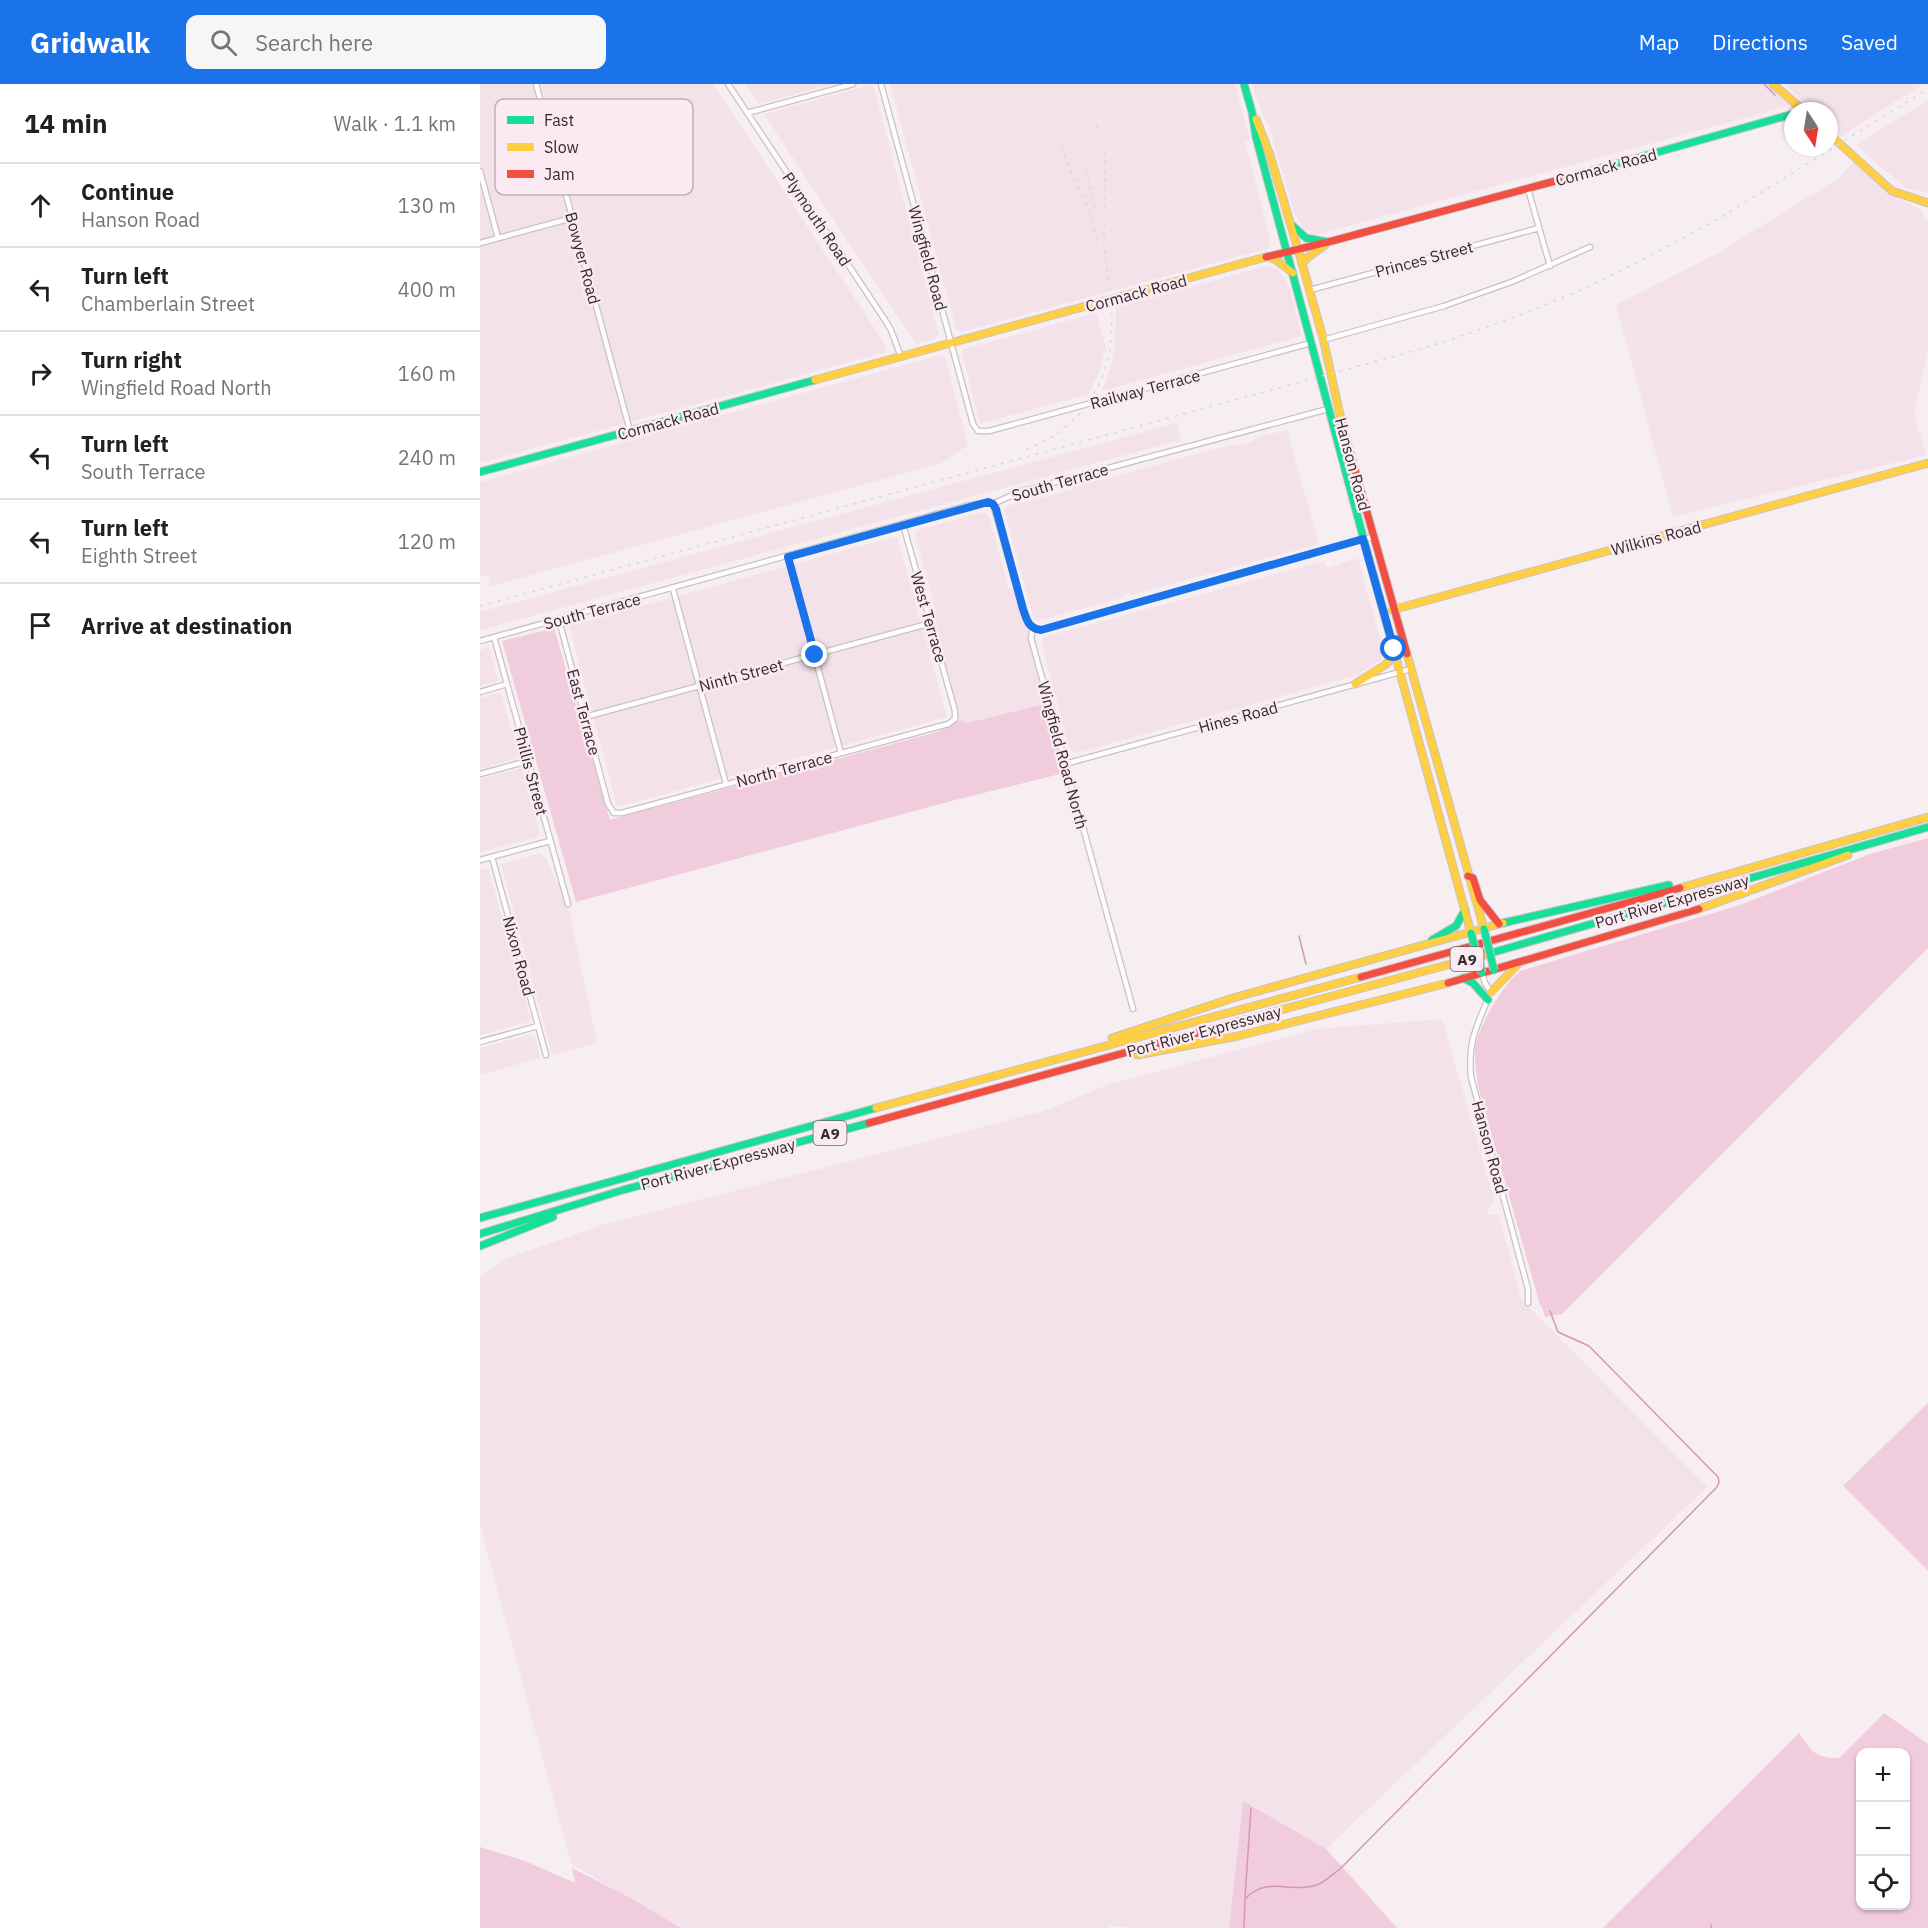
<!DOCTYPE html>
<html lang="en">
<head>
<meta charset="utf-8">
<style>
	:root { --surface:#fff; --page:#f6f6f6; --text:#202124; --muted:#757577; --line:#e0e0e0; --accent:#1a73e8 }
	body { margin:0; font-family:"IBM Plex Sans",sans-serif; background:var(--page); color:var(--text) }
	.controls { position:absolute; right:18px; bottom:18px; display:grid; overflow:hidden; border-radius:12px; box-shadow:0 2px 4px #0004 }
	.controls button { width:54px; height:54px; display:grid; place-items:center; padding:0; border:0; border-bottom:2px solid var(--line); background:var(--surface); color:var(--text); font:30px sans-serif }
	.compass { position:absolute; left:1304px; top:18px; width:54px; height:54px; border-radius:50%; background:var(--surface); box-shadow:0 2px 4px #0004; rotate:168deg }
	.stop { position:absolute; width:18px; height:18px; margin:-14px; border:4px solid #1a73e8; border-radius:50%; background:#fff }
	.stop.end { background:#1a73e8; border-color:#fff; box-shadow:0 2px 6px #0008 }
	.list { margin:0; padding:0; list-style:none }
	h2 { display:flex; justify-content:space-between; align-items:center; height:78px; margin:0; padding:0 24px; font-size:26px }
	h2 small { font-size:20px; font-weight:400; color:var(--muted) }
	.list li { display:grid; grid-template-columns:39px 1fr auto; gap:18px; align-items:center; box-sizing:border-box; height:84px; padding:0 24px; border-top:2px solid var(--line) }
	.list b { display:block; font-size:22px; white-space:nowrap }
	.list p { margin:0; font-size:20px; white-space:nowrap; color:var(--muted) }
	.list em { font-size:20px; font-style:normal; color:var(--muted) }
	.icon { flex:none; width:33px; height:33px; fill:none; stroke:currentColor; stroke-width:2; stroke-linecap:round; stroke-linejoin:round }
	.map { position:relative; flex:none; width:1448px; height:1844px; overflow:hidden }
	header { display:flex; align-items:center; gap:36px; box-sizing:border-box; height:84px; padding:0 30px; background:var(--accent); color:#fff }
	header strong { font-size:28px }
	nav { display:flex; gap:33px; margin-inline-start:auto; font-size:21px }
	.search { width:420px; height:54px; background:var(--page); display:flex; align-items:center; gap:15px; box-sizing:border-box; padding:0 21px; border-radius:12px; color:var(--muted); font-size:22px }
	main { display:flex }
	aside { flex:1; background:var(--surface) }
	.map>svg:first-child { display:block }
	.built { fill:#f4e2ea }
	.green { fill:#f0ccdd; fill-rule:evenodd }
	.lines { fill:none; stroke-linecap:round; stroke-linejoin:round }
	.stream { stroke:#d597b5; stroke-width:1.5 }
	.street-casing { stroke:#c9c2c5; stroke-width:7 }
	.fast-casing { stroke:#c9c2c5; stroke-width:9 }
	.slow-casing { stroke:#c9c2c5; stroke-width:9 }
	.jam-casing { stroke:#c9c2c5; stroke-width:9 }
	.street { stroke:#fefcfd; stroke-width:4.5 }
	.fast { stroke:#16e098; stroke-width:7 }
	.slow { stroke:#ffcf43; stroke-width:7 }
	.jam { stroke:#f24e42; stroke-width:7 }
	.rail { stroke:#dbd8d9; stroke-width:1.5; stroke-dasharray:3 6; stroke-linecap:butt }
	.fast-bridge-casing { stroke:#c9c2c5; stroke-width:9; stroke-linecap:butt }
	.fast-bridge { stroke:#16e098; stroke-width:7 }
	.route { stroke:#1a73e8; stroke-width:8 }
	.labels { text-anchor:middle; dominant-baseline:central; stroke-width:5; stroke-linejoin:round; paint-order:stroke }
	.shield { fill:#fbeaf1; stroke:#6e6468; stroke-width:1.5 }
	.shield-label { font-size:15px; font-weight:bold; fill:#312b2e }
	.street-label { font-size:16px; fill:#312b2e; stroke:#fbeaf1 }
	.key { fill:#fbeaf1; stroke:#beb1b6; stroke-width:1.5 }
	.key-label { font-size:16px; fill:#312b2e }
</style>
</head>
<body>
<header>
<strong>Gridwalk</strong>
<div class="search"><svg class="icon" aria-label="search" viewBox="0 0 24 24"><circle cx="10" cy="10" r="6"/><path d="M15 15l6 6"/></svg>Search here</div>
<nav><a>Map</a><a>Directions</a><a>Saved</a></nav>
</header>
<main>
<aside>
<h2>14 min<small>Walk · 1.1 km</small></h2>
<ul class="list">
<li><svg class="icon" aria-label="ahead" viewBox="0 0 24 24"><path d="M12 20V5M6 11l6-6 6 6"/></svg><div><b>Continue</b><p>Hanson Road</p></div><em>130 m</em></li>
<li><svg class="icon" aria-label="left" viewBox="0 0 24 24"><path d="M17 20v-9H6M10 6l-5 5 5 5"/></svg><div><b>Turn left</b><p>Chamberlain Street</p></div><em>400 m</em></li>
<li><svg class="icon" aria-label="right" viewBox="0 0 24 24"><path d="M7 20v-9h11M14 6l5 5-5 5"/></svg><div><b>Turn right</b><p>Wingfield Road North</p></div><em>160 m</em></li>
<li><svg class="icon" aria-label="left" viewBox="0 0 24 24"><path d="M17 20v-9H6M10 6l-5 5 5 5"/></svg><div><b>Turn left</b><p>South Terrace</p></div><em>240 m</em></li>
<li><svg class="icon" aria-label="left" viewBox="0 0 24 24"><path d="M17 20v-9H6M10 6l-5 5 5 5"/></svg><div><b>Turn left</b><p>Eighth Street</p></div><em>120 m</em></li>
<li><svg class="icon" aria-label="arrive" viewBox="0 0 24 24"><path d="M6 21V4h12l-3 4 3 4H6"/></svg><div><b>Arrive at destination</b></div></li>
</ul>
</aside>
<div class="map">
<svg width="1448" height="1844" viewBox="0 0 1448 1844">
	<rect width="100%" height="100%" fill="#f7eef2"/>
	<path class="built" d="M 0,0 L 233,0 L 405,260 L 407,268 L 0,379 Z
		M 265,0 L 354,0 L 278,20 Z
		M 393,0 L 459,250 L 456,254 L 436,260 L 284,30 Z
		M 410,0 L 755,0 L 770,56 L 765,59 L 791,158 L 789,164 L 481,248 L 476,245 Z
		M 772,0 L 1288,0 L 1313,21 L 835,151 L 829,149 L 822,143 L 815,131 L 787,37 L 785,37 Z
		M 1304,0 L 1443,0 L 1360,53 L 1349,42 L 1349,27 L 1333,27 Z
		M 1448,16 L 1448,109 L 1426,104 L 1376,61 Z
		M 1374,78 L 1419,115 L 1443,127 L 1443,134 L 1448,136 L 1448,266 L 1434,329 L 1446,371 L 1193,433 L 1136,221 L 1236,170 L 1356,96 Z
		M 785,182 L 797,184 L 804,192 L 810,205 L 822,252 L 622,307 L 630,286 L 635,263 L 636,224 Z
		M 616,229 L 627,268 L 624,269 L 619,288 L 609,310 L 500,340 L 482,268 L 484,265 Z
		M 460,271 L 465,274 L 488,361 L 462,379 L 11,502 L 8,491 L 0,493 L 0,398 Z
		M 697,339 L 701,356 L 0,546 L 0,528 Z
		M 807,346 L 839,460 L 651,511 L 650,508 L 644,510 L 645,513 L 557,537 L 554,536 L 524,426 L 527,422 L 573,411 L 593,405 L 594,403 L 732,366 L 751,361 L 752,362 L 766,360 L 782,352 Z
		M 503,428 L 509,431 L 529,505 L 537,504 L 543,525 L 553,544 L 551,554 L 569,619 L 487,639 L 475,635 L 476,632 L 448,528 L 455,525 L 435,451 L 438,446 Z
		M 417,452 L 467,633 L 137,723 L 89,542 Z
		M 878,474 L 904,570 L 901,576 L 878,591 L 596,669 L 590,666 L 561,558 L 564,553 L 844,477 L 847,484 Z
		M 9,563 L 18,597 L 0,602 L 0,566 Z
		M 21,608 L 39,671 L 35,675 L 0,685 L 0,614 Z
		M 42,684 L 60,750 L 55,754 L 0,768 L 0,695 Z
		M 61,769 L 67,777 L 88,820 L 117,959 L 72,971 L 21,780 Z
		M 8,784 L 51,935 L 49,938 L 0,951 L 0,786 Z
		M 962,935 L 1014,1115 L 1013,1120 L 1007,1125 L 1008,1130 L 1019,1131 L 1041,1215 L 1227,1403 L 846,1765 L 763,1717 L 749,1844 L 660,1844 L 631,1842 L 626,1844 L 200,1844 L 91,1780 L 0,1441 L 0,1192 L 25,1175 L 122,1141 L 564,1027 L 627,1001 L 837,945 Z
		M 49,951 L 55,954 L 60,974 L 0,991 L 0,964 Z"/>
	<path class="green" d="M 74,544 L 130,736 L 461,647 L 460,642 L 475,635 L 487,639 L 569,619 L 585,680 L 580,690 L 479,715 L 96,818 L 22,557 Z
		M 1448,754 L 1448,864 L 1082,1230 L 1065,1233 L 1062,1223 L 1060,1221 L 998,1002 C 997,990 994,975 995,964 C 999,941 1022,902 1040,887 L 1260,821 L 1390,770 Z
		M 1448,1319 L 1448,1487 L 1363,1402 Z
		M 1404,1629 L 1448,1660 L 1448,1844 L 1123,1844 L 1319,1649 C 1331,1667 1336,1675 1359,1674 ZM 1380,1668 L 1426,1668 L 1426,1822 L 1380,1822 Z
		M 763,1717 L 846,1765 L 917,1844 L 749,1844 Z
		M 0,1763 L 45,1777 L 95,1799 L 92,1784 L 145,1811 L 201,1844 L 0,1844 Z"/>
	<g class="lines">
		<path class="stream" d="M 1284,0 L 1295,11
			M 819,852 L 826,880
			M 765,1813 L 771,1724
			M 764,1844 L 765,1815 C 788,1791 810,1810 837,1801 C 845,1798 853,1790 860,1785 L 1237,1403 L 1239,1398 L 1238,1393 L 1109,1262 L 1078,1248 L 1070,1227
			M 1231,1844 L 1231,1841"/>
		<g class="street-casing">
			<path id="street" d="M 56,0 L 150,347
				M 248,0 L 405,236 L 411,246 L 421,273
				M 401,0 L 493,340 L 498,347 L 509,347 L 831,259
				M 267,29 L 373,0
				M 0,87 L 18,154
				M 1048,105 L 1070,182
				M 0,159 L 92,134
				M 830,206 L 1059,144
				M 843,256 L 964,222 L 1034,197 L 1110,163
				M 513,420 L 543,525 L 548,539 L 553,544 L 551,554 L 653,925
				M 308,473 L 361,669
				M 193,505 L 246,700
				M 79,536 L 128,720 L 134,729 L 142,729 L 468,640 L 475,635 L 475,627 L 423,440
				M 553,544 L 560,546 L 892,453
				M 14,553 L 88,820
				M 0,557 L 486,422 L 508,418 L 513,420 L 539,408 L 848,325
				M 0,608 L 27,600
				M 105,633 L 451,539
				M 585,680 L 931,585
				M 0,690 L 48,677
				M 12,773 L 66,971
				M 0,776 L 70,757
				M 1002,889 L 1005,899 L 1011,908
				M 1008,915 C 995,945 988,960 991,993 L 1048,1205 L 1048,1219
				M 0,958 L 58,942"/>
		</g>
		<g class="fast-casing">
			<path id="fast" d="M 764,0 L 772,28 L 776,53 L 889,475
				M 1079,96 L 1313,30
				M 813,142 L 826,154 L 847,158
				M 0,388 L 335,296
				M 1023,839 L 1189,801
				M 952,856 L 976,842 L 985,826
				M 1004,871 L 1448,743
				M 983,894 L 993,899 L 1008,916
				M 0,1134 L 396,1024
				M 0,1150 L 143,1106 L 389,1039
				M 0,1162 L 73,1133"/>
		</g>
		<g class="slow-casing">
			<path id="slow" d="M 1293,0 L 1324,27
				M 776,35 L 790,71 L 820,172 L 843,254 L 862,340
				M 1349,50 L 1412,107 L 1448,119
				M 789,173 C 799,176 804,183 813,189
				M 822,180 L 827,174 L 845,161
				M 335,296 L 786,173
				M 889,475 L 991,849
				M 912,526 L 1448,379
				M 927,570 L 1004,845
				M 875,600 L 905,581 L 909,577 L 914,565
				M 1200,804 L 1448,733
				M 1219,825 L 1368,771
				M 1011,908 L 1038,880
				M 786,930 L 1004,871
				M 632,954 L 753,914 L 1023,839
				M 657,971 L 758,952 L 968,899
				M 396,1024 L 881,893"/>
		</g>
		<g class="jam-casing">
			<path id="jam" d="M 786,173 L 852,157 L 1079,96
				M 862,340 L 927,570
				M 988,792 L 993,794 L 1000,816 L 1019,840
				M 881,893 L 1200,804
				M 968,899 L 1219,825
				M 389,1039 L 786,930"/>
		</g>
		<use href="#street" class="street"/>
		<use href="#fast" class="fast"/>
		<use href="#slow" class="slow"/>
		<use href="#jam" class="jam"/>
		<path class="rail" d="M 582,61 L 588,82 L 609,126 L 619,162
			M 606,85 L 616,128
			M 546,366 L 574,352 L 588,341 L 603,327 L 620,299 L 630,269 L 632,232 L 624,160 L 625,72 L 616,40
			M 0,522 L 923,270 L 970,256 L 1043,230 L 1103,205 L 1164,175 L 1243,132 L 1448,5"/>
		<g class="fast-bridge-casing">
			<path id="fast-bridge" d="M 1004,845 L 1014,886
				M 991,849 L 1002,889"/>
		</g>
		<use href="#fast-bridge" class="fast-bridge"/>
	</g>
	<g class="lines">
		<path class="route" d="M 335,571 L 308,473 L 508,418 L 513,420 L 516,425 L 543,525 C 547,536 548,544 561,546 L 883,455 L 914,565"/>
	</g>
	<g class="labels">
		<g class="shield">
			<rect x="970.5" y="863" width="33" height="24" rx="4.5"/>
			<rect x="333.5" y="1037" width="33" height="24" rx="4.5"/>
		</g>
		<g class="shield-label">
			<text x="987" y="875">A9</text>
			<text x="350" y="1049">A9</text>
		</g>
		<g class="street-label">
			<text transform="translate(1126 83) rotate(-15)">Cormack Road</text>
			<text transform="translate(337 135) rotate(56)">Plymouth Road</text>
			<text transform="translate(103 174) rotate(75)">Bowyer Road</text>
			<text transform="translate(448 174) rotate(75)">Wingfield Road</text>
			<text transform="translate(944 175) rotate(-15)">Princes Street</text>
			<text transform="translate(656 209) rotate(-15)">Cormack Road</text>
			<text transform="translate(665 305) rotate(-15)">Railway Terrace</text>
			<text transform="translate(188 337) rotate(-15)">Cormack Road</text>
			<text transform="translate(873 380) rotate(75)">Hanson Road</text>
			<text transform="translate(580 398) rotate(-16)">South Terrace</text>
			<text transform="translate(1176 454) rotate(-15)">Wilkins Road</text>
			<text transform="translate(112 527) rotate(-15)">South Terrace</text>
			<text transform="translate(449 533) rotate(74)">West Terrace</text>
			<text transform="translate(261 591) rotate(-15)">Ninth Street</text>
			<text transform="translate(104 628) rotate(75)">East Terrace</text>
			<text transform="translate(758 633) rotate(-15)">Hines Road</text>
			<text transform="translate(583 671) rotate(75)">Wingfield Road North</text>
			<text transform="translate(304 685) rotate(-15)">North Terrace</text>
			<text transform="translate(51 687) rotate(75)">Phillis Street</text>
			<text transform="translate(1192 817) rotate(-16)">Port River Expressway</text>
			<text transform="translate(39 872) rotate(75)">Nixon Road</text>
			<text transform="translate(724 947) rotate(-15)">Port River Expressway</text>
			<text transform="translate(1010 1063) rotate(75)">Hanson Road</text>
			<text transform="translate(238 1080) rotate(-15)">Port River Expressway</text>
		</g>
	</g>
	<rect x="15" y="15" width="198" height="96" rx="9" class="key"/>
	<rect x="27" y="32" width="27" height="8" fill="#16e098"/>
	<rect x="27" y="59" width="27" height="8" fill="#ffcf43"/>
	<rect x="27" y="86" width="27" height="8" fill="#f24e42"/>
	<g class="key-label">
		<text x="64" y="42">Fast</text>
		<text x="64" y="69">Slow</text>
		<text x="64" y="96">Jam</text>
	</g>
</svg>
<div class="controls">
<button>+</button>
<button>−</button>
<button><svg class="icon" aria-label="locate" viewBox="0 0 24 24"><circle cx="12" cy="12" r="6"/><path d="M12 2v4M12 18v4M2 12h4M18 12h4"/></svg></button>
</div>
<svg class="compass" viewBox="-18 -18 36 36"><path d="M0-13l5 13h-10z" fill="#e53935"/><path d="M0 13l5-13h-10z" fill="#757577"/></svg>
<div class="stop" style="left:914px;top:565px"></div>
<div class="stop end" style="left:335px;top:571px"></div>
</div>
</main>
</body>
</html>
